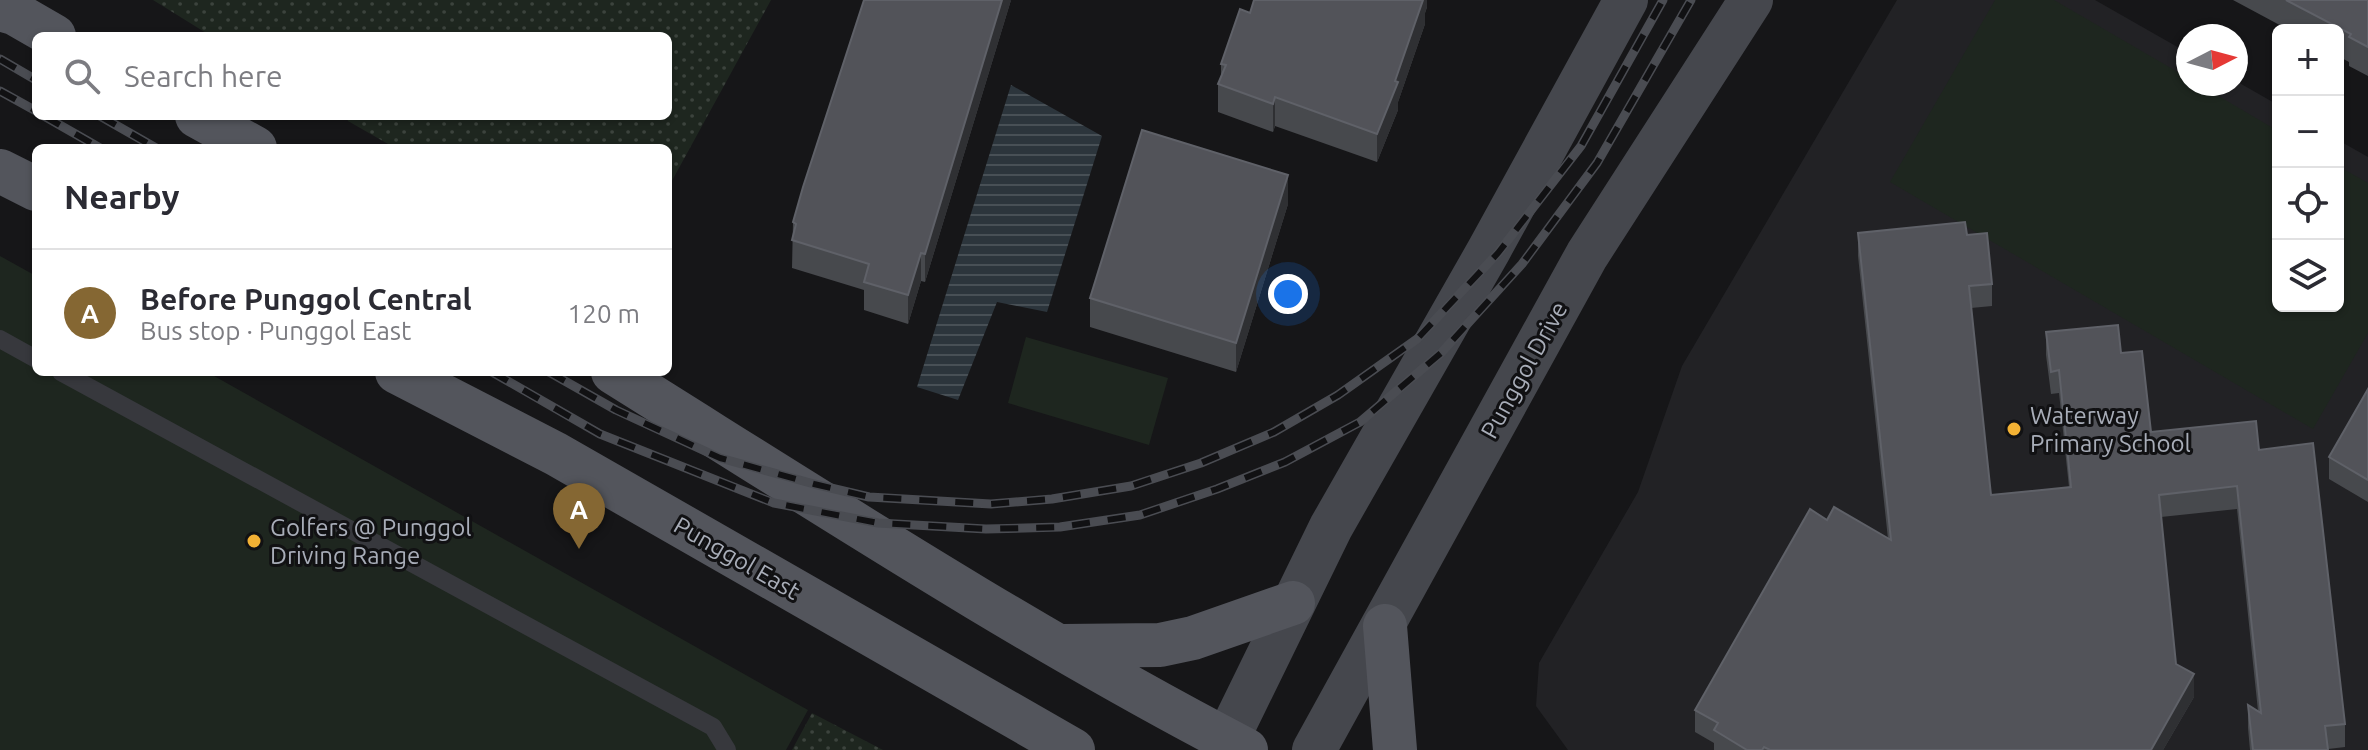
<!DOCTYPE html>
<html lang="en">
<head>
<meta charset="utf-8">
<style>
	:root { --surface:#fff; --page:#f2f2f3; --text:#2b2b33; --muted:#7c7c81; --line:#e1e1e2; --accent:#856733 }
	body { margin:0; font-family:Ubuntu,sans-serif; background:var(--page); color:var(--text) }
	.controls { position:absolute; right:24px; top:24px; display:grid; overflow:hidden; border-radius:12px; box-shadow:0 2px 6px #0004 }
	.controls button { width:72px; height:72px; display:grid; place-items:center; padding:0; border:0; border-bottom:2px solid var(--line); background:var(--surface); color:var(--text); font:40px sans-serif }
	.compass { position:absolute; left:2176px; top:24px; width:72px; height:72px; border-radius:50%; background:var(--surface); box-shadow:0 2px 6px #0004; rotate:84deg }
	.you { position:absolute; left:1288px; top:294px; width:28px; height:28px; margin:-20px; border:6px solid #fff; border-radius:50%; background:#1a73e8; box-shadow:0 0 0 12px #1a73e833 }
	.badge { display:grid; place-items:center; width:52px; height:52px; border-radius:50%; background:var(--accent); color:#fff; font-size:26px; font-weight:700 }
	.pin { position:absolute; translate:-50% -66px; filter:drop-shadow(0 2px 4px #0008) }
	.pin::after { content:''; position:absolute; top:42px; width:28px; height:24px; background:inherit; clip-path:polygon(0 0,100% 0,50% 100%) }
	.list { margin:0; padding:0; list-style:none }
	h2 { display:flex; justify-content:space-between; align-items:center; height:104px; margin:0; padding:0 32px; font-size:34px }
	h2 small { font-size:26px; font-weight:400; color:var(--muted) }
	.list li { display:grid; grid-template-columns:52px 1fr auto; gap:24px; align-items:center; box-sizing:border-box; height:128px; padding:0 32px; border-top:2px solid var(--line) }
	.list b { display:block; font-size:30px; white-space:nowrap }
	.list p { margin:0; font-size:26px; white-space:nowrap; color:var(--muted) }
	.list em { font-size:26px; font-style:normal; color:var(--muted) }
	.icon { flex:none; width:44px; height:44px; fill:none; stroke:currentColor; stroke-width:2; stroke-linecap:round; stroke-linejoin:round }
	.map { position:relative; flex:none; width:2368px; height:750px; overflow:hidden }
	.search { position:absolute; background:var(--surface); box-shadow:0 2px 6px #0004; left:32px; top:32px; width:640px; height:88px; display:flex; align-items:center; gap:20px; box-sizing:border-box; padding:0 28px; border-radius:12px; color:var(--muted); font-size:30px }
	.panel { position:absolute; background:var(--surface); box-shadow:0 2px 6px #0004; left:32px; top:144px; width:640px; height:232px; border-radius:12px }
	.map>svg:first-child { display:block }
	.built { fill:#222225 }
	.green { fill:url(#green-dots) }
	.pitch { fill:#1e261f }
	.water { fill:url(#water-rules) }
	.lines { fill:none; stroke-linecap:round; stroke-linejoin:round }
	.lane { stroke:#37383d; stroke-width:18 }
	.secondary { stroke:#45474d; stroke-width:44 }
	.primary { stroke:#53555c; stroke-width:44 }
	.rail-casing { stroke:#4a4c52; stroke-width:9 }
	.rail { stroke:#111113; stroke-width:6; stroke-dasharray:18; stroke-linecap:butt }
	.wall { fill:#47494d }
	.shaded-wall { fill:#2f3033 }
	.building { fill:#525359; stroke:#5f6168; stroke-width:2 }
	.poi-dot { fill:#f2b134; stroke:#111113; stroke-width:3 }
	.labels { text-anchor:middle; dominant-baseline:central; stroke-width:6; stroke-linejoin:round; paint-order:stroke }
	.street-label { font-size:24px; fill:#a8adb8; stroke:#111113 }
	.poi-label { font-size:24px; fill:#a8adb8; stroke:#111113; text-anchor:start }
</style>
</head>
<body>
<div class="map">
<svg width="2368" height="750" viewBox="0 0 2368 750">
	<defs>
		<pattern id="green-dots" width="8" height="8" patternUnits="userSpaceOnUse" patternTransform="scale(2)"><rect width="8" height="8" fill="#1e261f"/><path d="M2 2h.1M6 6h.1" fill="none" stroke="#3c433d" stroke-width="1.8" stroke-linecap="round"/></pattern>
		<pattern id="water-rules" width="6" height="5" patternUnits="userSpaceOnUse" patternTransform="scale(2)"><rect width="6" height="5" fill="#2c353c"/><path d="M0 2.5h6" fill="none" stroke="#485056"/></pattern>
	</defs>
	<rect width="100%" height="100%" fill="#161618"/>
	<path class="built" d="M 1897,0 L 2095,0 L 2188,53 L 2188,84 L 2236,84 L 2236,81 L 2278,105 L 2278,306 L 2338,306 L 2338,140 L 2368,157 L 2368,750 L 1568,750 L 1536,706 L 1539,663 L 1638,492 L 1682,366 Z"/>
	<path class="green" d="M 153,0 L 771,0 L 668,188 L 668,148 L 395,148 L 348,121 L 346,116 L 668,116 L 668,36 L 241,36 L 237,33 L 211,36 Z
		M 812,713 L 883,750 L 792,750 Z"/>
	<path class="pitch" d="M 1995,0 L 2054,0 L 2188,78 L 2188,84 L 2198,84 L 2278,131 L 2278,306 L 2338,306 L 2338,166 L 2368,183 L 2368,333 L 2313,429 L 1890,182 Z
		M 0,256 L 36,276 L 36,372 L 207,372 L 808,710 L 786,750 L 0,750 Z
		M 1026,337 L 1168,378 L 1149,445 L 1008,403 Z"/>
	<path class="water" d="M 1011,85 L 1102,136 L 1047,312 L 997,302 L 958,400 L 917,387 Z"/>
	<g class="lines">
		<path class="lane" d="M 0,339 L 36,359
			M 61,372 L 713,727 L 727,750"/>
		<path class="secondary" d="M 1222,750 L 1331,527 L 1489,250 L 1626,0
			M 1314,750 L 1587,255 L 1751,0"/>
		<path class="primary" d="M 0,9 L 14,13 L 54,36
			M 197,116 L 255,148
			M 0,171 L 36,189
			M 397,372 L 556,454 L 1073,750
			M 613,372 C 821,502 1028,637 1246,750
			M 1385,626 L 1395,750
			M 1063,646 L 1160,645 L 1193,638 L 1293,603"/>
		<g class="rail-casing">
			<path id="rail" d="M 0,59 L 36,80
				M 0,91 L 36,111
				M 44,116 L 100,148
				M 100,116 L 156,148
				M 492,372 L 600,434 L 774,503 L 878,523 L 986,529 L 1060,527 L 1140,515 L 1217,489 L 1285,462 L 1360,422 L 1441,353 L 1522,264 L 1597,163 L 1691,0
				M 549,372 L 616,410 L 720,458 L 814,484 L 869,497 L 991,504 L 1052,499 L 1131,486 L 1201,463 L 1274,432 L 1338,395 L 1417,339 L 1498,253 L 1581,146 L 1663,0"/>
		</g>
		<use href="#rail" class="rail"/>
	</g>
	<path class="wall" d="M 1011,0 L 925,282 L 921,281 L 908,324 L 864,310 L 864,290 L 792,268 L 793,222 Z
		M 1254,0 L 1427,0 L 1427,7 L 1425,13 L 1425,24 L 1398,102 L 1398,110 L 1377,162 L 1275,126 L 1273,132 L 1218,112 L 1218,84 L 1221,78 L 1221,64 L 1250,13 Z
		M 2233,0 L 2368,0 L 2368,76 L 2349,66 L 2349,62 L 2338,56 L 2338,30 L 2289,30 Z
		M 1288,204 L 1236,372 L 1090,327 L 1090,298 Z
		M 1858,233 L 1992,284 L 1992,306 L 1971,308 L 1991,495 L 2069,487 L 2059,393 L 2051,394 L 2046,355 L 2046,332 L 2121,353 L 2151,432 L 2259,450 L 2345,724 L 2345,747 L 2328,749 L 2328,750 L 2250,750 L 2248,728 L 2248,705 L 2258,711 L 2237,509 L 2161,517 L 2176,664 L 2194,697 L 2163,750 L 1714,750 L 1714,743 L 1695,732 L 1695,710 L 1827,520 L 1888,539 L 1858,256 Z
		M 2368,389 L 2368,502 L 2329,479 L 2329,457 Z"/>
	<path class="shaded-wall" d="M 1002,0 L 1011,0 L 925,282 L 925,254 Z
		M 1421,0 L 1427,0 L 1427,7 L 1425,13 L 1425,24 L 1398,102 L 1398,110 L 1377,162 L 1377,134 Z
		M 1275,97 L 1275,126 L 1273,132 L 1273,104 Z
		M 1288,175 L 1288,204 L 1236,372 L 1236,343 Z
		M 921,253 L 921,281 L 908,324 L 908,295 Z
		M 2194,674 L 2194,697 L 2163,750 L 2151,750 Z"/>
	<path class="building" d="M 864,0 L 1002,0 L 925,254 L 921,253 L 908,295 L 864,282 L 869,264 L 792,240 L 796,224 L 793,222 L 803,187 Z
		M 1254,0 L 1423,0 L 1395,81 L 1398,82 L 1377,134 L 1275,97 L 1273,104 L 1218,84 L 1226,65 L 1221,64 L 1240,9 L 1250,13 Z
		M 2286,0 L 2368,0 L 2368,47 L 2349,37 L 2351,34 Z
		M 1142,130 L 1288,175 L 1236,343 L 1090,298 Z
		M 1965,222 L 1967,235 L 1987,233 L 1992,284 L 1969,286 L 1991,495 L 2071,487 L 2059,370 L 2051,372 L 2046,332 L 2118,325 L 2121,353 L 2142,351 L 2151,432 L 2256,421 L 2259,450 L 2313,443 L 2345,724 L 2325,726 L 2328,750 L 2253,750 L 2248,705 L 2261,713 L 2237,486 L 2159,495 L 2176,664 L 2194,674 L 2151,750 L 1770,750 L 1764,747 L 1762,750 L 1747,750 L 1714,730 L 1718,723 L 1695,710 L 1810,509 L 1827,520 L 1834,507 L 1891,540 L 1858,233 Z
		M 2368,389 L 2368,480 L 2329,457 Z"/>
	<g class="poi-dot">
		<circle cx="2014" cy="429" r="8"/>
		<circle cx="254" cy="541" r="8"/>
	</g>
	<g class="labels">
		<g class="street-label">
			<text transform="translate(1524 370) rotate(-61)">Punggol Drive</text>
			<text transform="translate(737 558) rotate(30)">Punggol East</text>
		</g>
		<g class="poi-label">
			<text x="2030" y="415">Waterway<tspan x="2030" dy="28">Primary School</tspan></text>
			<text x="270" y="527">Golfers @ Punggol<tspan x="270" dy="28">Driving Range</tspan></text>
		</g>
	</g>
</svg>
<div class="controls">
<button>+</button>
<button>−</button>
<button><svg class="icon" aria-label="locate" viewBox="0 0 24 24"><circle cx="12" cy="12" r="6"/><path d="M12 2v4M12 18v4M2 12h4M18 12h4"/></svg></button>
<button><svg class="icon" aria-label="layers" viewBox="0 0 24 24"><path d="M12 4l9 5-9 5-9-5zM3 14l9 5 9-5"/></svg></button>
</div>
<svg class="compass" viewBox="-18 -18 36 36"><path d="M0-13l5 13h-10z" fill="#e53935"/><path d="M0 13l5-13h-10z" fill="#7c7c81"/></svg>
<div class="you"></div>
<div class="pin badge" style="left:579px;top:549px">A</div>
<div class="search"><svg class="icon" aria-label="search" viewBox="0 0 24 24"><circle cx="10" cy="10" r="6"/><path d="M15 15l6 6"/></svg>Search here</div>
<section class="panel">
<h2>Nearby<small></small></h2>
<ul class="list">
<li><span class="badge">A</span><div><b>Before Punggol Central</b><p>Bus stop · Punggol East</p></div><em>120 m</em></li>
</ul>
</section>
</div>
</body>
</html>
